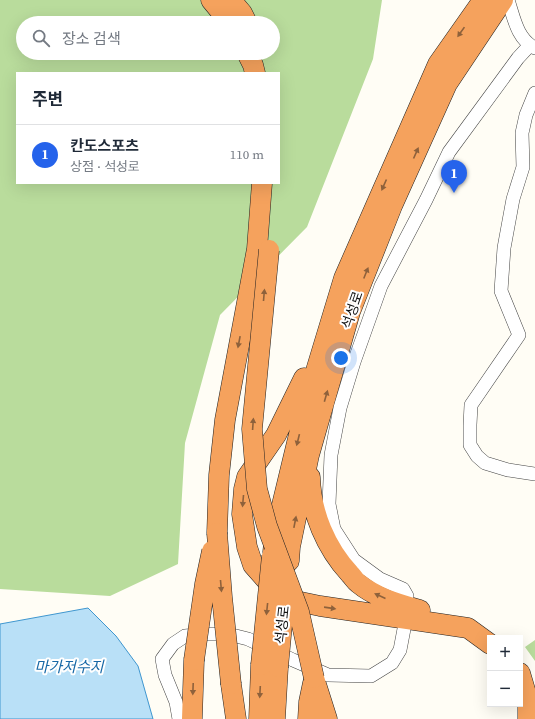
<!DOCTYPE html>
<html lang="ko">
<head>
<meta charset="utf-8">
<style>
	:root { --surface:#fff; --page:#f2f2f3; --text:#1f2937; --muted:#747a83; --line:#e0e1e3; --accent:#2563eb }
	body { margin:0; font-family:"Source Serif 4","Noto Sans KR",serif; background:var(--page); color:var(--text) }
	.controls { position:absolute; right:12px; bottom:12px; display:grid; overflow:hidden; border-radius:0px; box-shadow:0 4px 16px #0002 }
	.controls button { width:36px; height:36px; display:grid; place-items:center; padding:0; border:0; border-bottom:1px solid var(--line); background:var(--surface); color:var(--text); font:20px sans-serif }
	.you { position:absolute; left:341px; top:358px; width:14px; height:14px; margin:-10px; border:3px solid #fff; border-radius:50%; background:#1a73e8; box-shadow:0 0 0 6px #1a73e833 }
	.badge { display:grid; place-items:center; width:26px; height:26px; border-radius:50%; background:var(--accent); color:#fff; font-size:13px; font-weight:700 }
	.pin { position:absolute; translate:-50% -33px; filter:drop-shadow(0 1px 2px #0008) }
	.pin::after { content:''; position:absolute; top:21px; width:14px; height:12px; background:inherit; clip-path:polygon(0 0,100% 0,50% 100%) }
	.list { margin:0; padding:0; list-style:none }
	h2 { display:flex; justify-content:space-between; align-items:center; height:52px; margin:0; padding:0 16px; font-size:17px }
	h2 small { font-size:13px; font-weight:400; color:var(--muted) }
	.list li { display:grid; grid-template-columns:26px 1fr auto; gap:12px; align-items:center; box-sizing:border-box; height:60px; padding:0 16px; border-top:1px solid var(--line) }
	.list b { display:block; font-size:15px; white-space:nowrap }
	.list p { margin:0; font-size:13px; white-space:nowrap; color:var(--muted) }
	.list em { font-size:13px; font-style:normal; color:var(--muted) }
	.icon { flex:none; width:22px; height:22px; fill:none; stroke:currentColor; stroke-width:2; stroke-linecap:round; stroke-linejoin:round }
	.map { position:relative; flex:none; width:535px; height:719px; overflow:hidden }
	.search { position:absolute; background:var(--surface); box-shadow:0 4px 16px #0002; left:16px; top:16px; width:264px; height:44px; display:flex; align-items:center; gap:10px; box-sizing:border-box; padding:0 14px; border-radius:22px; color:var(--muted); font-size:15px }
	.panel { position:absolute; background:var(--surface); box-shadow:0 4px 16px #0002; left:16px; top:72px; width:264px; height:112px; border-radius:0px }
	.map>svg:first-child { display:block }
	.forest { fill:#b9dc9c; fill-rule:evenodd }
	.water { fill:#b9e0f7; stroke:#3f96cf }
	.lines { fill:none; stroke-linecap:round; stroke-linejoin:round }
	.minor-casing { stroke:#444; stroke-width:14 }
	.highway-casing { stroke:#222; stroke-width:21 }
	.minor { stroke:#fff; stroke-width:13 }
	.highway { stroke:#f5a25d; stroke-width:20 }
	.highway-bridge-casing { stroke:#222; stroke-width:21; stroke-linecap:butt }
	.highway-bridge { stroke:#f5a25d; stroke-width:20 }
	.oneway { fill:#8e613b }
	.labels { text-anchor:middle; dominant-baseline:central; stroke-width:4; stroke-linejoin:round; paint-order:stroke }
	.street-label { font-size:14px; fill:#111; stroke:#fff }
	.water-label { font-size:15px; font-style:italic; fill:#1768a6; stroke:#fff }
</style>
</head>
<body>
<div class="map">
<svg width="535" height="719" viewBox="0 0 535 719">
	<rect width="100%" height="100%" fill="#fffdf5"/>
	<path class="forest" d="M 0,0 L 382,0 L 373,59 L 307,227 L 220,315 L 185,443 L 178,564 L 110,596 L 0,589 ZM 23,23 L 273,23 L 273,53 L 23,53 ZM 17,73 L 279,73 L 279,183 L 17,183 Z
		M 535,640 L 535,661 L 525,647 Z"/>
	<path class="water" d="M 88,608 L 116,636 L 138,666 L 153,719 L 0,719 L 0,624 Z"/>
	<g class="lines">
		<g class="minor-casing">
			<path id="minor" d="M 508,0 C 514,18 517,39 535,48
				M 535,93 L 526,115 L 522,133 L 523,167 L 513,199 L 504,248 L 501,291 L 519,335 L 471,405 L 470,425 L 470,445 L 477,456 L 485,463 L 508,470 L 535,474
				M 407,596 L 403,589 L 380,579 L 354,560 L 334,529 L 329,504 L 331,455 L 340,408 L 354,362 L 381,286 L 426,200 L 449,152 L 518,58 L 530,45
				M 179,719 L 176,702 L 165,675 L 162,659 L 173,644 L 185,636 L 205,634 L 217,634 L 236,636 L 248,639 L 293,660 L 328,675 L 371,676 L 392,663 L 400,650 L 404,629"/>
		</g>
		<g class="highway-casing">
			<path id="highway" d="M 211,0 L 230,23
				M 231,0 L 242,13 L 247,23
				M 247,53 L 253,65 L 255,73
				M 304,378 L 276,435 L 247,477 L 244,489 L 242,514 L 247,547 L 253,565 L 275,590 L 296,601 L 320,606 L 468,628 L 490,644
				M 310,477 C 311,513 326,548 350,574 C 353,577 355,581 358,583 C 376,598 399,604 420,610
				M 217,533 L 219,475 L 225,420 L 257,249 L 262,183
				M 273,552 L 275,534 L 308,397 L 344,278 L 438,64 L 483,0
				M 289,561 L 290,547 L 309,455 L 350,312 L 392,206 L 447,84 L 503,0
				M 520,673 L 528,700 L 528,719
				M 314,678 L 327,719
				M 231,684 L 236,719
				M 192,719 L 194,660
				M 259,719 L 261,665
				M 275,719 L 278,667
				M 308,719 L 309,702 L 313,683"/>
		</g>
		<use href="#minor" class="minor"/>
		<use href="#highway" class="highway"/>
		<g class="highway-bridge-casing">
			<path id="highway-bridge" d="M 269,250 L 252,429 L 257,489 L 267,526 L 299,612 L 314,678
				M 217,533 L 222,597 L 231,684
				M 194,660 L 205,584 L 212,551
				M 261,665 L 272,556
				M 278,667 L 286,583"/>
		</g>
		<use href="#highway-bridge" class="highway-bridge"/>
	</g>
	<defs><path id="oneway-solid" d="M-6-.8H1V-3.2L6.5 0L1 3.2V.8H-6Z"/></defs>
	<g class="oneway">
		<use href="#oneway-solid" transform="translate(461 32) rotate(125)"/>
		<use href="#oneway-solid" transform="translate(416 153) rotate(-66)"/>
		<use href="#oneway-solid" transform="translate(384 185) rotate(114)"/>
		<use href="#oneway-solid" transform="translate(366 273) rotate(-68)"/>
		<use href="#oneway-solid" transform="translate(264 295) rotate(-85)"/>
		<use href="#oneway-solid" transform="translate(239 342) rotate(101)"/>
		<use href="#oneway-solid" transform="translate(326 396) rotate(-74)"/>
		<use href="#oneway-solid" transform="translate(253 424) rotate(-86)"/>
		<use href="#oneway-solid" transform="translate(298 440) rotate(104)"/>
		<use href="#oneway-solid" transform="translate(243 501) rotate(95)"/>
		<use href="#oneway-solid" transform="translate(295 522) rotate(-79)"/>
		<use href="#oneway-solid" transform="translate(221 586) rotate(85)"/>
		<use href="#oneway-solid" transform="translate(380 596) rotate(-156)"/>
		<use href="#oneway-solid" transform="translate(330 608) rotate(8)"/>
		<use href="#oneway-solid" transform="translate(267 609) rotate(96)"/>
		<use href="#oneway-solid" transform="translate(193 689) rotate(92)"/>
		<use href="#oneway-solid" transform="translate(260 692) rotate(93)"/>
	</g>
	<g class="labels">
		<g class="street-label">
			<text transform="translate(352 310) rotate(-71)">석성로</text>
			<text transform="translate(282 625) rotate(-84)">석성로</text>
		</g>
		<g class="water-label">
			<text x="69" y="666">마가저수지</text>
		</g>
	</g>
</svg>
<div class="controls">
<button>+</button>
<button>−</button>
</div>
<div class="you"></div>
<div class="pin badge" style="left:454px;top:193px">1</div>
<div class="search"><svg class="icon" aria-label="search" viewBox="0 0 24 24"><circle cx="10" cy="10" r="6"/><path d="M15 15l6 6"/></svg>장소 검색</div>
<section class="panel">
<h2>주변<small></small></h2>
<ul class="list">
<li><span class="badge">1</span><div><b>칸도스포츠</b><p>상점 · 석성로</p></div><em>110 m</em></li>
</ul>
</section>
</div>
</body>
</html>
